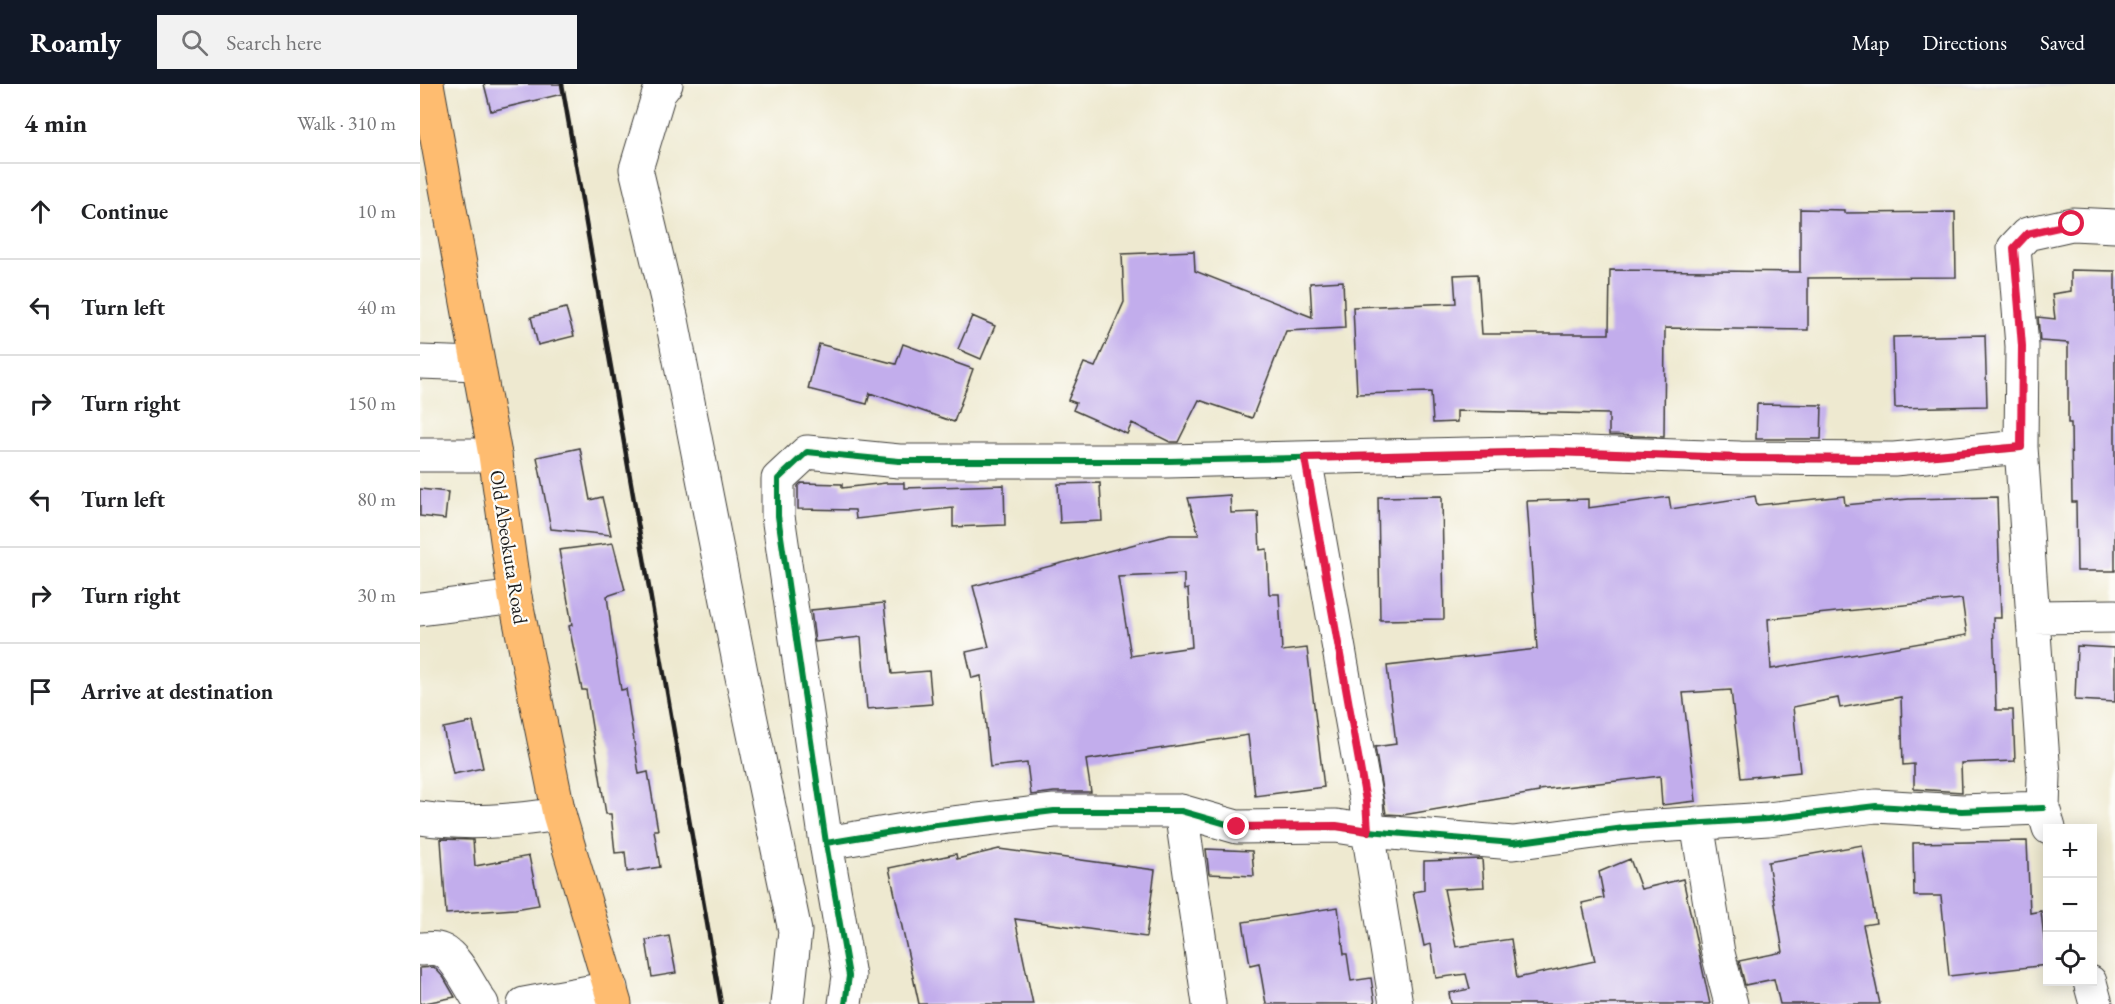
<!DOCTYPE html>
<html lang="en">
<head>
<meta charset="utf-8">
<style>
	:root { --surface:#fff; --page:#f2f2f2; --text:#202124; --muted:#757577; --line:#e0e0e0; --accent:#111827 }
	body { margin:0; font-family:"EB Garamond",serif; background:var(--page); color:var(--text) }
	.controls { position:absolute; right:18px; bottom:18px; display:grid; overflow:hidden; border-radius:0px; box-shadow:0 3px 15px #0003 }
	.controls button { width:54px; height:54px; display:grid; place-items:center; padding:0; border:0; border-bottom:2px solid var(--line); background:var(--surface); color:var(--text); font:30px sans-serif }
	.stop { position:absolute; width:18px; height:18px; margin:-14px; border:4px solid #e11d48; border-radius:50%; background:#fff }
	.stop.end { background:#e11d48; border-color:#fff; box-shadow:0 2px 6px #0008 }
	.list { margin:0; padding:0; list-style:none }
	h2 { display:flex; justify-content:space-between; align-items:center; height:78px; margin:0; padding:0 24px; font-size:26px }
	h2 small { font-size:20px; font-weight:400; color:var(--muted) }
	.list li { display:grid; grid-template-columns:39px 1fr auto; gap:18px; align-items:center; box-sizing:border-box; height:96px; padding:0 24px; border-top:2px solid var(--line) }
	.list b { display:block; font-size:22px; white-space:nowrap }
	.list em { font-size:20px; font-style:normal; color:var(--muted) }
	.icon { flex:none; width:33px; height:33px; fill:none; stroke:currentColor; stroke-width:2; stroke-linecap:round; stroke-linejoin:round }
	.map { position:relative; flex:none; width:1695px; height:920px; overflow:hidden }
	header { display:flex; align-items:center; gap:36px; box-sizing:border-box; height:84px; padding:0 30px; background:var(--accent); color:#fff }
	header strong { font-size:28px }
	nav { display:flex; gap:33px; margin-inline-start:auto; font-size:21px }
	.search { width:420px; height:54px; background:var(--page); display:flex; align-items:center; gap:15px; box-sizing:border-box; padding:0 21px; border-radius:0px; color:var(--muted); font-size:22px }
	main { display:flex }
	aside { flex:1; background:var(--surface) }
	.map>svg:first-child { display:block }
	.industrial { fill:#c3c1db }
	.building { fill:#c2adec; fill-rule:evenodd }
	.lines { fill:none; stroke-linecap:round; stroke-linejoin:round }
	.minor-casing { stroke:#3c3b37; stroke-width:35 }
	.highway-casing { stroke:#3c3b37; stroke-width:35 }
	.minor { stroke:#fff; stroke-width:33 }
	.highway { stroke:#febc70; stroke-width:33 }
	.rail { stroke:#1c1c1c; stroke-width:4.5 }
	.cycleway-casing { stroke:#fdfcf7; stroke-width:10 }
	.cycleway { stroke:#00873e; stroke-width:6 }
	.route { stroke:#e11d48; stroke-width:8 }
	.labels { text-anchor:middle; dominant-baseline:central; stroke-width:4.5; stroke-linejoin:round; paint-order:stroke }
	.street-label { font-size:20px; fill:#1c1c1c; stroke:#fdfcf7 }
</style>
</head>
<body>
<header>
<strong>Roamly</strong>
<div class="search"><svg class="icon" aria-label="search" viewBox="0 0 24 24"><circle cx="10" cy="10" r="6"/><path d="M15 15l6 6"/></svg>Search here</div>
<nav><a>Map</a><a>Directions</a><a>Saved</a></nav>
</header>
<main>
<aside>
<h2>4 min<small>Walk · 310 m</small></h2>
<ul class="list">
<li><svg class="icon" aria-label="ahead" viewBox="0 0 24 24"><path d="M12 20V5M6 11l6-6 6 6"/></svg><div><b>Continue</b></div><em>10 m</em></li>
<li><svg class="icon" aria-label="left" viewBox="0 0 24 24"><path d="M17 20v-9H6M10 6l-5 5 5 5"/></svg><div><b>Turn left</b></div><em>40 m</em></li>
<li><svg class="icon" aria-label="right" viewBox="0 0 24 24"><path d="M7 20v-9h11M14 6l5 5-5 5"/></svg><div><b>Turn right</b></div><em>150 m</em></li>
<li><svg class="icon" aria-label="left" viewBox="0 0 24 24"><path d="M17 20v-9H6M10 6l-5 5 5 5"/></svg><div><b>Turn left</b></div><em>80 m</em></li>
<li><svg class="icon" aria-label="right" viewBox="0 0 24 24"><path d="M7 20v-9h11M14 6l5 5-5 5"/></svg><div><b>Turn right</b></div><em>30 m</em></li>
<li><svg class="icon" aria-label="arrive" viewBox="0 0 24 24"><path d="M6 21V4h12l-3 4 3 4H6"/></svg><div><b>Arrive at destination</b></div></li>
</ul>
</aside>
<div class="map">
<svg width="1695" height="920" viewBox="0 0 1695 920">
	<rect width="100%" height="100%" fill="#fdfcf7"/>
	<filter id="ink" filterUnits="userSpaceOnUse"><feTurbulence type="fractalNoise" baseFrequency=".0167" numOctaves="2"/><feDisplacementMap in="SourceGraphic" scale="12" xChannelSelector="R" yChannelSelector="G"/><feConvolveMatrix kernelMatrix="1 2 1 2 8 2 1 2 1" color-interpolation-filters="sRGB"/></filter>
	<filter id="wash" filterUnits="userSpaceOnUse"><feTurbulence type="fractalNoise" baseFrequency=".008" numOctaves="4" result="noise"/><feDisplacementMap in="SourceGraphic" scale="24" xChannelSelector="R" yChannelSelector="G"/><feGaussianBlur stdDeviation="1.35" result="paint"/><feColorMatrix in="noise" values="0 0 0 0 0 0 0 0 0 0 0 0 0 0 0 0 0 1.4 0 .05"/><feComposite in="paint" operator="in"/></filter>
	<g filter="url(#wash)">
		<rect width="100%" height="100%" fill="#eee9d0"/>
		<path class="industrial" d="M 1356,0 L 1695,0 L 1695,2 Z"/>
		<g id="blocks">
			<path class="building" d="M 64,0 L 141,0 L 142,10 L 71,27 Z
				M 1380,125 L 1424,126 L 1424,129 L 1535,128 L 1536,193 L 1388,194 L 1388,246 L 1245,244 L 1244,353 L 1189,351 L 1189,330 L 1037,327 L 1037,338 L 1013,339 L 1011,308 L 937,310 L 933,223 L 1036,219 L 1034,191 L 1058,190 L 1062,250 L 1189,250 L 1190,186 L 1380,188 Z
				M 774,167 L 775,187 L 892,233 L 890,199 L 923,197 L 925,244 L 866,247 L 832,334 L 779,316 L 758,358 L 750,358 L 712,339 L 707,350 L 653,326 L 656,319 L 648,316 L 664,279 L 675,283 L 704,218 L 702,170 Z
				M 1651,186 L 1695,187 L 1695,487 L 1657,487 L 1656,418 L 1652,418 L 1651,339 L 1648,339 L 1648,259 L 1620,257 L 1618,233 L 1635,235 L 1632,210 L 1651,207 Z
				M 146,224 L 154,252 L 118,261 L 111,233 Z
				M 552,232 L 575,242 L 561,275 L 538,265 Z
				M 1565,251 L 1567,322 L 1475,324 L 1473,253 Z
				M 399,260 L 476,280 L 483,260 L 553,285 L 534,338 L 450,309 L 447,320 L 388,305 Z
				M 1337,320 L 1402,321 L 1401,355 L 1336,355 Z
				M 160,364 L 170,416 L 182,413 L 191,451 L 131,445 L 117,373 Z
				M 381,399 L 422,400 L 422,404 L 466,399 L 484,399 L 484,404 L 584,401 L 585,441 L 533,443 L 533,424 L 436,435 L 435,426 L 378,425 L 378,402 Z
				M 680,399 L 682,437 L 640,439 L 638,400 Z
				M 0,405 L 28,408 L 25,435 L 0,432 Z
				M 810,411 L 811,429 L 838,428 L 840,466 L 847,465 L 849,510 L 859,510 L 862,567 L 887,564 L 904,703 L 835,712 L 828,651 L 666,676 L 671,708 L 634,708 L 611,711 L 607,679 L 570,683 L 561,592 L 552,594 L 546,568 L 569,563 L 553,502 L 750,451 L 779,451 L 768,414 ZM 764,490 L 764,506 L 768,505 L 772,563 L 711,572 L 698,493 Z
				M 1022,412 L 1024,535 L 960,536 L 958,413 Z
				M 1335,412 L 1337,421 L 1424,412 L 1425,421 L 1489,415 L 1577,413 L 1581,534 L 1573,534 L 1576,626 L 1593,626 L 1595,677 L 1541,679 L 1542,708 L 1494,705 L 1494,680 L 1483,681 L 1481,613 L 1420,624 L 1418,614 L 1373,623 L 1380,688 L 1321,694 L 1311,606 L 1263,609 L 1276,717 L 1242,721 L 1240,692 L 1119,706 L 1119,708 L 983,731 L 966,730 L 955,663 L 976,660 L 967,582 L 1117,565 L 1107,417 L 1168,415 L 1168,424 L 1249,413 L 1251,425 ZM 1542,515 L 1547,551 L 1351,585 L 1348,535 Z
				M 193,459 L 205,506 L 187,512 L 192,550 L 201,606 L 206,605 L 219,690 L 228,688 L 238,746 L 234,746 L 240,783 L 207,788 L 205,768 L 195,769 L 191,730 L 186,730 L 166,606 L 162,606 L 149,542 L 152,541 L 139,466 Z
				M 464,519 L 472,590 L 509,587 L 512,620 L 447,625 L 441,553 L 395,558 L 391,526 Z
				M 1657,562 L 1695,564 L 1695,618 L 1655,616 Z
				M 53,638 L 63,684 L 33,690 L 23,644 Z
				M 21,755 L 53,756 L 55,782 L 109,772 L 119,821 L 95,825 L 26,830 Z
				M 1607,757 L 1610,829 L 1621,827 L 1627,881 L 1529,892 L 1521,812 L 1494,812 L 1493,759 Z
				M 1442,761 L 1456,839 L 1443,841 L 1460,920 L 1360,920 L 1354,895 L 1325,901 L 1319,877 L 1363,868 L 1348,778 Z
				M 579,765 L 735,786 L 726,853 L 595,835 L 613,920 L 499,920 L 469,784 L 536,770 L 537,775 Z
				M 786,765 L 832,767 L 834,792 L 789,790 Z
				M 1062,775 L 1064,803 L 1024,805 L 1036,863 L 1091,855 L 1097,894 L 1175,877 L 1162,819 L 1184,814 L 1179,788 L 1210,775 L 1221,805 L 1263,795 L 1290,920 L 1031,920 L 1029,909 L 1050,905 L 1046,890 L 1016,894 L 1011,860 L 1004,862 L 993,808 L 1004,806 L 1004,777 Z
				M 918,823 L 924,870 L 927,870 L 931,897 L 951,894 L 955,920 L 846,920 L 839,879 L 830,881 L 823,838 Z
				M 249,852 L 256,889 L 232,893 L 226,856 Z
				M 14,883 L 24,894 L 35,913 L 0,920 L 0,884 Z"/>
		</g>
	</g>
	<g filter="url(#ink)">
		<use href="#blocks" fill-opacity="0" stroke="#3c3b37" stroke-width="1.5"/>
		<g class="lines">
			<g class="minor-casing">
				<path id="minor" d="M 246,0 L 239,9 L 216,85 L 252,236 L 321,588 L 375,847 L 367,920
					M 0,278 L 58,280
					M 0,371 L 75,371
					M 885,374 L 946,717 L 948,747 L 976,920
					M 0,525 L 95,513
					M 1614,533 L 1695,532
					M 761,727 L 789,920
					M 0,734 C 47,741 93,737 139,730
					M 1277,739 L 1298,869 L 1311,920
					M 1629,744 L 1623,724 L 1624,692 L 1601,363 L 1602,262 L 1594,164 L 1607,150 L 1652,140 L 1695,142
					M 406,759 L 508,742 L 634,727 L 761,727 L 817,743 L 916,742 L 948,747 L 1093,759 L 1204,744 L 1348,735 L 1456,722 L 1542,727 L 1623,724
					M 0,865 C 8,865 16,863 23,867 C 38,874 51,906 62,920
					M 1670,898 L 1676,920
					M 104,920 L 191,904
					M 425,920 L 429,892 L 406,759 L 358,432 L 358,395 L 387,368 L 479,377 L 748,377 L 1133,368 L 1320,374 L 1474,375 L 1601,363"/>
			</g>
			<g class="highway-casing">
				<path id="highway" d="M 7,0 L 75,371 L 95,513 L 115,612 L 139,730 L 195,920"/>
			</g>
			<use href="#minor" class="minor"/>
			<use href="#highway" class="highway"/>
			<path class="rail" d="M 142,0 L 301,920"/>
			<g class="cycleway-casing">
				<path id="cycleway" d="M 406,759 L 508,742 L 634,727 L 761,727 L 817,743 L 916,742 L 948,747 L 1093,759 L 1204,744 L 1348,735 L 1456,722 L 1542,727 L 1623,724
					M 425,920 L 429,892 L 406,759 L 358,432 L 358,395 L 387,368 L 479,377 L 748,377 L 1133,368 L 1320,374 L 1474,375 L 1601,363"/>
			</g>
			<use href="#cycleway" class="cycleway"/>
		</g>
	</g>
	<g class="lines" filter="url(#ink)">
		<path class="route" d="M 817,743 L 916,742 L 948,747 L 946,717 L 885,374 L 1133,368 L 1320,374 L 1474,375 L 1601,363 L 1602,262 L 1594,164 L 1607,150 L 1652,140"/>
	</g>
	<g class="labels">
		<g class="street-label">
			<text transform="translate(89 463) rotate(81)">Old Abeokuta Road</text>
		</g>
	</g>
</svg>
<div class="controls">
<button>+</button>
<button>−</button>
<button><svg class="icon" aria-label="locate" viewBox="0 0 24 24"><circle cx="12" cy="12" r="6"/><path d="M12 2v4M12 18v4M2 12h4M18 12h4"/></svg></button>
</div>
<div class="stop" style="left:1652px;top:140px"></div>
<div class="stop end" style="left:817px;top:743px"></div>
</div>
</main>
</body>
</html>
